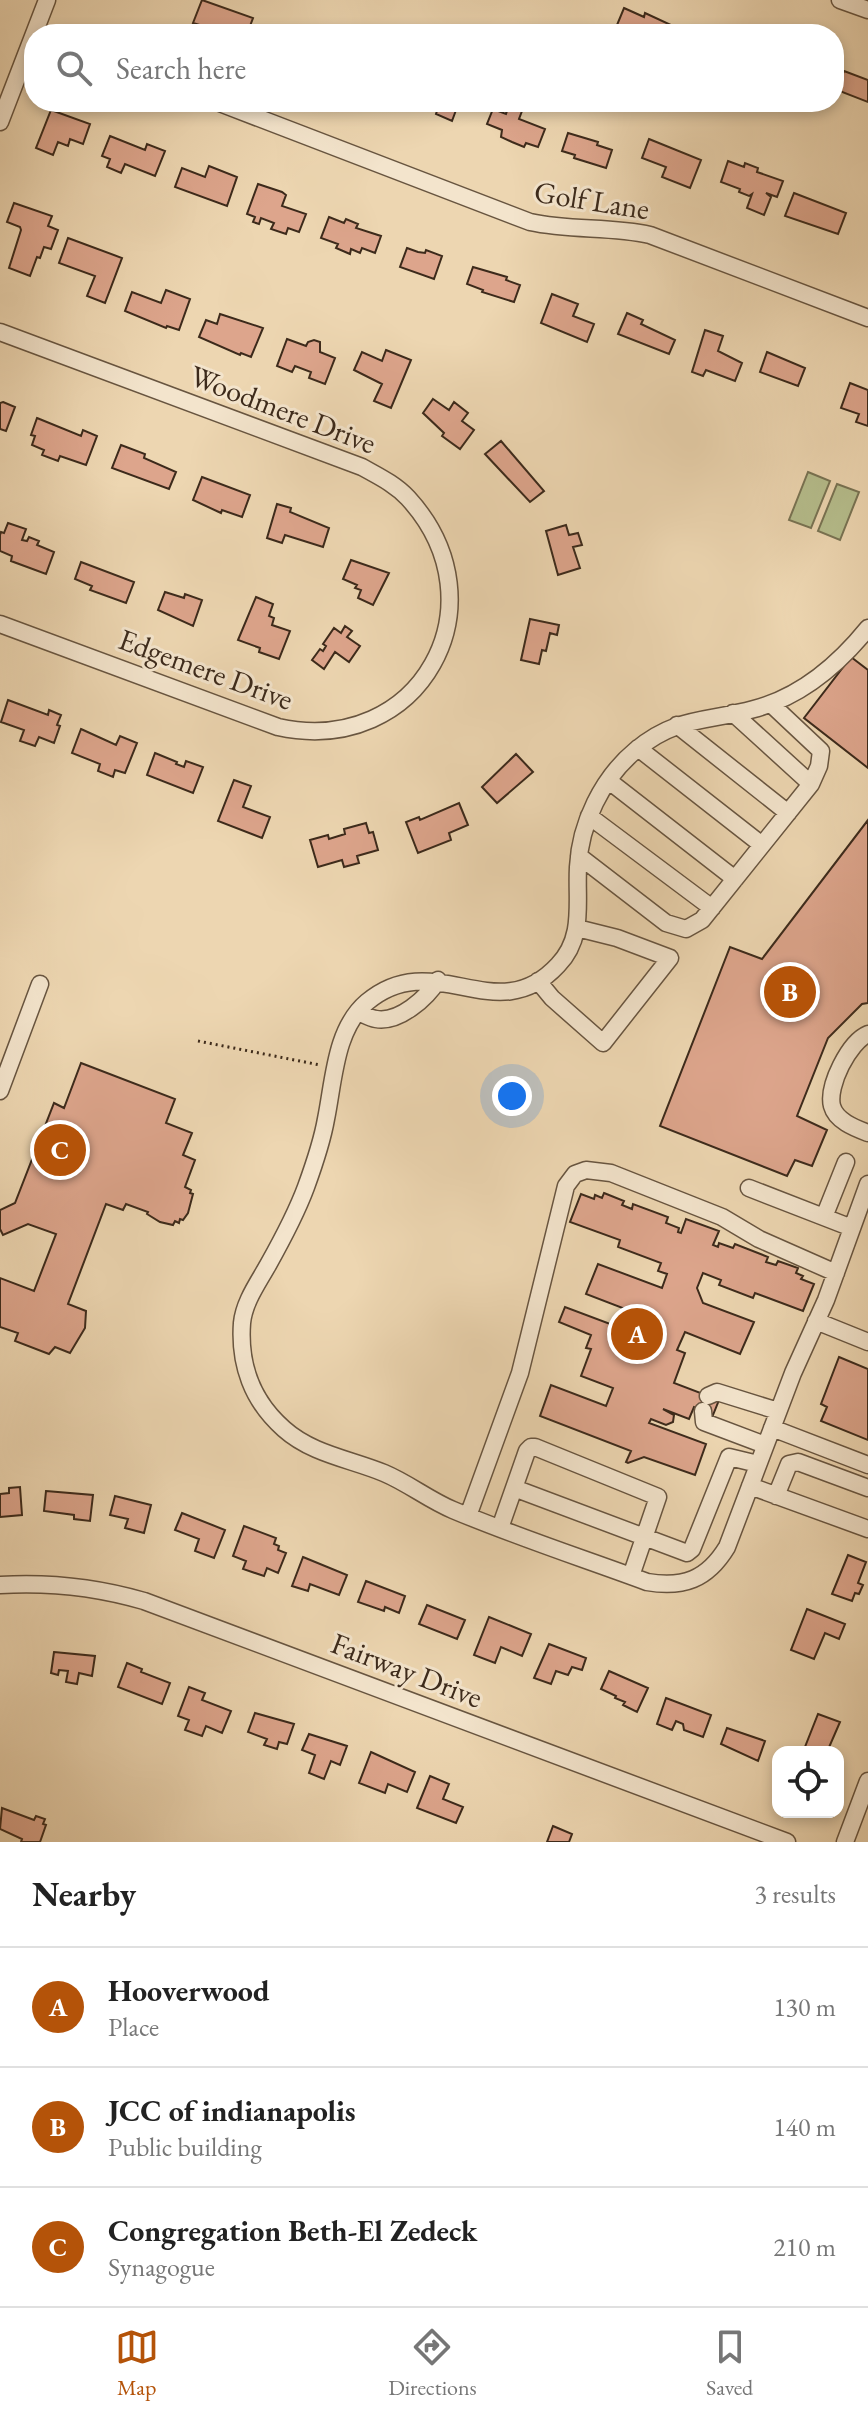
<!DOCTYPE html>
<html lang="en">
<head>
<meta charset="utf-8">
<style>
	:root { --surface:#fff; --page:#f6f6f6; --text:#222; --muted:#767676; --line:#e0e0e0; --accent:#b45309 }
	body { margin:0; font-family:"EB Garamond",serif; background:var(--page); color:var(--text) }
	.controls { position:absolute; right:24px; bottom:24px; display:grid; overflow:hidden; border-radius:16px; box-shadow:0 4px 12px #0003 }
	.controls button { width:72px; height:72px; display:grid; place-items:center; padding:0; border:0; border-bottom:2px solid var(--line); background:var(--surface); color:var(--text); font:40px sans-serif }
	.you { position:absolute; left:512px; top:1096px; width:28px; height:28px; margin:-20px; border:6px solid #fff; border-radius:50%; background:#1a73e8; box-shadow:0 0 0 12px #1a73e833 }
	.badge { display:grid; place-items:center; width:52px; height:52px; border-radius:50%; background:var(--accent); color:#fff; font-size:26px; font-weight:700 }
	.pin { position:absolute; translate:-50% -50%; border:4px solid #fff; box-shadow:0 2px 8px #0006 }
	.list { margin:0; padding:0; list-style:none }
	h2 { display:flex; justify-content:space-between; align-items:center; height:104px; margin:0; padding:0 32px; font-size:34px }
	h2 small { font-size:26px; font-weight:400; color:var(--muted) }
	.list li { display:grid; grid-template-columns:52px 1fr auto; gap:24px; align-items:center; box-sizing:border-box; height:120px; padding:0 32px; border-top:2px solid var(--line) }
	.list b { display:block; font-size:30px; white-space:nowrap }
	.list p { margin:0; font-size:26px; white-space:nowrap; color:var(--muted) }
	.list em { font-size:26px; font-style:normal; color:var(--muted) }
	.icon { flex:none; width:44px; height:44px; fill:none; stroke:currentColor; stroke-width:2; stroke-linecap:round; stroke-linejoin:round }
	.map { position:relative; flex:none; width:868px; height:1842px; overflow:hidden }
	.search { position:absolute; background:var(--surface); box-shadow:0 4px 12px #0003; left:24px; right:24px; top:24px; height:88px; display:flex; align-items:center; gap:20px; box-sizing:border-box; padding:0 28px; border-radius:32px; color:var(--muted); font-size:30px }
	.sheet { height:464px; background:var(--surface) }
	nav { display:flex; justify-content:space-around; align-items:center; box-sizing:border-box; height:112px; border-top:2px solid var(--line); background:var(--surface); font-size:22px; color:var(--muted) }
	nav a { display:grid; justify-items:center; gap:4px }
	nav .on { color:var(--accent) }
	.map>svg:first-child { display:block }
	.green { fill:#b6be8d; stroke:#797454; stroke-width:2 }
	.building { fill:#dda58c; stroke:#3c2a1b; stroke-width:2 }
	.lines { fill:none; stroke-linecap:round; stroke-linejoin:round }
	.minor-casing { stroke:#685540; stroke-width:19 }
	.path { stroke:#3c2a1b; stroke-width:3; stroke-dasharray:2 4; stroke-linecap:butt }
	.minor { stroke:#f3e4cc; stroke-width:16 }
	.labels { text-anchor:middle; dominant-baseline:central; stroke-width:6; stroke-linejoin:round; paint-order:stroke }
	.street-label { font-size:30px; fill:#3c2a1b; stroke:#f3e4cc }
</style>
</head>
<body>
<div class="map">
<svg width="868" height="1842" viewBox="0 0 868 1842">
	<rect width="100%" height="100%" fill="#edd6b1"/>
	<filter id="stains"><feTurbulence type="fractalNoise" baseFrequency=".0025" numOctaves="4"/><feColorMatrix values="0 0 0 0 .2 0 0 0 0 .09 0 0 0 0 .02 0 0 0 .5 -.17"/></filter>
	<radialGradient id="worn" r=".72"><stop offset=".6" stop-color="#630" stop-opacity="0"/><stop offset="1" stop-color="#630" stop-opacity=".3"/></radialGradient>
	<path class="green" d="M 808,472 L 830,481 L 811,528 L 789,520 Z
		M 837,484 L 859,492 L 840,540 L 818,531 Z"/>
	<path class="building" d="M 202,0 L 253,18 L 247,34 L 229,34 L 193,23 Z
		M 624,8 L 644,17 L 645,13 L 671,25 L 668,34 L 640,34 L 617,25 Z
		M 844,71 L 868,80 L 868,102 L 837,90 Z
		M 440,102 L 459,102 L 452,121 L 436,114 Z
		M 509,105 L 522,111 L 519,119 L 545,129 L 538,147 L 526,143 L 524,147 L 512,142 L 501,137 L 502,130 L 487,124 L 493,109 L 506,114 Z
		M 51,110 L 90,124 L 83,144 L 70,139 L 68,146 L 58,142 L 53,155 L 36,148 Z
		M 568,133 L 598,142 L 597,145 L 612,150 L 606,168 L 574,158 L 575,155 L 562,151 Z
		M 110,136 L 145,150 L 147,144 L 165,151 L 155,176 L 125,164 L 121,173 L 107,167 L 110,159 L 102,156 Z
		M 649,139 L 701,160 L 690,188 L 662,177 L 666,167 L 642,158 Z
		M 728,161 L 744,167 L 745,163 L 758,168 L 757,172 L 783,181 L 777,197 L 766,193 L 771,197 L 764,215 L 747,208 L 752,194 L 749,196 L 739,192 L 740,189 L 721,182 Z
		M 209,166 L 237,177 L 227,206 L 175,187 L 182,168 L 205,177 Z
		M 258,184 L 282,192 L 286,195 L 282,206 L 306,214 L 299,232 L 288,228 L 286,234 L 271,229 L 274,223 L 261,218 L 259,224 L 253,222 L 255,217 L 247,214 Z
		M 794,193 L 846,213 L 838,234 L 785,216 Z
		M 14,203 L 52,216 L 48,226 L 58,230 L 51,249 L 44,247 L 40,258 L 37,257 L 30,276 L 9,268 L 21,230 L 20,227 L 7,222 Z
		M 329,217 L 344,223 L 346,219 L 358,224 L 356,228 L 381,236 L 375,253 L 362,248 L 360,253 L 351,249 L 350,254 L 336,248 L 338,244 L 321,238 Z
		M 68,238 L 122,258 L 105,303 L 87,296 L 95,276 L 59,263 Z
		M 407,248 L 418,252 L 425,253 L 426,250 L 442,256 L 434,279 L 400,267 Z
		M 473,267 L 507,277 L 506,280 L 520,285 L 514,302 L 482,292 L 483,290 L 467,284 Z
		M 166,290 L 190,299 L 179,330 L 167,326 L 166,328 L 125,311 L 132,292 L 161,303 Z
		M 552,294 L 578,304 L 573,316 L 594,324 L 587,342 L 541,323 Z
		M 627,313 L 643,320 L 641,324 L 675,340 L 669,354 L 618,334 Z
		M 220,314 L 263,328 L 251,357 L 241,353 L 240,355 L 199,337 L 206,320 L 217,324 Z
		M 705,330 L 723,336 L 718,351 L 742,363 L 735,381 L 706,370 L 703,376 L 692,372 Z
		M 287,339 L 306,346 L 308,342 L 314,340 L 320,342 L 320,352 L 335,358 L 325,384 L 309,378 L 311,372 L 295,366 L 292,372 L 277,366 Z
		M 386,350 L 411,360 L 391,408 L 374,401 L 382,384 L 354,370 L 362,352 L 382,361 Z
		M 767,352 L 805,368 L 798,386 L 760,372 Z
		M 850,383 L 868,390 L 868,426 L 856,422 L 859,414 L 841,408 Z
		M 433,399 L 449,410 L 454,402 L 468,413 L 462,421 L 474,430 L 460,449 L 442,436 L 444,433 L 423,413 Z
		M 3,402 L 15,407 L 6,431 L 0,429 L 0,403 Z
		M 37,418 L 81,436 L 83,430 L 97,436 L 86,465 L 60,456 L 58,461 L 42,455 L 44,450 L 32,445 L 35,436 L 31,435 Z
		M 501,441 L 544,491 L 530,502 L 485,454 Z
		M 121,445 L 145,454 L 144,458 L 176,472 L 169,489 L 112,468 Z
		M 202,477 L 250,495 L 242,517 L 222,510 L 221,513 L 193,500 Z
		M 277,504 L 291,508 L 290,512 L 329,528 L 323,547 L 285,535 L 282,543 L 267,538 Z
		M 8,523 L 26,529 L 22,540 L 27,541 L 29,537 L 39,541 L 37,545 L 54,552 L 46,574 L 11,561 L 12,556 L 0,551 L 0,535 L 1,532 L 4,533 Z
		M 566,525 L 569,535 L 578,533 L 582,545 L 573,547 L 580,568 L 558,575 L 546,531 Z
		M 351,560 L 389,573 L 373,605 L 358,598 L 361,590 L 355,588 L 357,585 L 343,579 Z
		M 81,562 L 134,582 L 126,603 L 90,590 L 92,586 L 75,579 Z
		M 165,592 L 184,598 L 185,594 L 202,600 L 193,626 L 158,610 Z
		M 256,597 L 273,604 L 269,616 L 274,618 L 272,625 L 290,631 L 279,659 L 259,652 L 260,648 L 238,640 Z
		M 530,619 L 559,625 L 557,635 L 550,633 L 546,651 L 542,650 L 539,664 L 521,660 Z
		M 345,626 L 352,631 L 347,637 L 360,646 L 349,662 L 335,652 L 324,669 L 312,660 L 320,649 L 323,651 L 326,646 L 323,644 L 334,628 L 341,633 Z
		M 851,657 L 868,670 L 868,768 L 804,718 Z
		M 8,700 L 48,715 L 49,710 L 61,715 L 57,725 L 60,726 L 54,743 L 39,737 L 35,746 L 20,741 L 24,730 L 1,722 Z
		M 81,729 L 116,745 L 120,736 L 137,743 L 125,773 L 115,770 L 113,777 L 98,771 L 100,764 L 72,753 Z
		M 155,753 L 177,762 L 176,764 L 184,767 L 186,761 L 203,767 L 193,793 L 147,775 Z
		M 516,754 L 533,772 L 497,803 L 482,787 Z
		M 234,780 L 251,786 L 243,807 L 270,817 L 262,838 L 218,821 Z
		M 459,803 L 468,825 L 449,833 L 451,840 L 418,853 L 406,822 L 419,817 L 420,820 Z
		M 868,820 L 868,1003 L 862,1004 L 828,1038 L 797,1116 L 827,1130 L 812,1166 L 795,1160 L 787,1176 L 660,1126 L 730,947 L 762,959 Z
		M 366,823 L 369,833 L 373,832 L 378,850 L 357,856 L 359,863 L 344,867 L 342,860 L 318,867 L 310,840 L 328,835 L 329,839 L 345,834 L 344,829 Z
		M 81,1063 L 175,1099 L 166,1123 L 192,1133 L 183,1155 L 195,1160 L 185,1187 L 191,1190 L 190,1193 L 193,1194 L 188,1213 L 183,1220 L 180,1219 L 179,1223 L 175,1221 L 173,1225 L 160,1222 L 147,1214 L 148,1212 L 126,1204 L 123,1210 L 106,1204 L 68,1304 L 86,1311 L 85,1328 L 70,1353 L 55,1347 L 49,1354 L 15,1341 L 18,1333 L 0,1327 L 0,1278 L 34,1291 L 56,1234 L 28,1224 L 3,1235 L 0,1229 L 0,1210 L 15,1203 L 54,1103 L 64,1108 Z
		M 604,1193 L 624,1201 L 622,1205 L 632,1209 L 633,1204 L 668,1217 L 666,1223 L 679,1228 L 678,1232 L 681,1233 L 686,1219 L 719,1231 L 713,1245 L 718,1247 L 719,1243 L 733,1248 L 735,1244 L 768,1257 L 766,1262 L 776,1265 L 778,1261 L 798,1268 L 796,1273 L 803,1276 L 801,1279 L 814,1284 L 803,1311 L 755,1293 L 753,1298 L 719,1285 L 721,1280 L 703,1273 L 697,1288 L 703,1303 L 754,1322 L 740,1354 L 685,1332 L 677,1350 L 685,1353 L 674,1383 L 719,1400 L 713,1415 L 694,1407 L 689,1419 L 663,1409 L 674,1415 L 673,1422 L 666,1425 L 651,1419 L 649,1423 L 706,1444 L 695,1475 L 644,1457 L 628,1463 L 626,1462 L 631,1451 L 540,1416 L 551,1385 L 606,1406 L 613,1388 L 581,1376 L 591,1349 L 586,1348 L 591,1335 L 559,1322 L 565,1307 L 634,1333 L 641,1315 L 586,1294 L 598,1264 L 662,1288 L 667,1274 L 658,1271 L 661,1263 L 618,1247 L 620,1240 L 570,1222 L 581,1194 L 594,1199 L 595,1195 L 602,1198 Z
		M 839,1357 L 868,1369 L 868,1440 L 821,1421 L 827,1407 L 821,1404 Z
		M 20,1487 L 22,1515 L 0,1517 L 0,1494 L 9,1493 L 9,1488 Z
		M 46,1491 L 93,1495 L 90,1521 L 74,1519 L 74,1515 L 44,1511 Z
		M 115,1496 L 151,1505 L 144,1533 L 125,1528 L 128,1519 L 110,1515 Z
		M 182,1513 L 225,1530 L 214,1558 L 195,1551 L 199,1539 L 175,1530 Z
		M 244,1526 L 276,1538 L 274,1544 L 279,1546 L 278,1550 L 286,1553 L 278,1573 L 267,1568 L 264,1576 L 243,1569 L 246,1561 L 233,1556 Z
		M 848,1555 L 866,1562 L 858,1583 L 863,1585 L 859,1594 L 855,1593 L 852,1601 L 832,1594 Z
		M 303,1557 L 347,1575 L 339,1595 L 310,1584 L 308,1591 L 292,1586 Z
		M 366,1581 L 405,1596 L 399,1613 L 385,1607 L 384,1611 L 358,1602 Z
		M 427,1605 L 465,1620 L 457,1639 L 419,1624 Z
		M 807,1609 L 845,1624 L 839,1639 L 825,1633 L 814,1659 L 791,1650 Z
		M 489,1617 L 531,1634 L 522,1656 L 501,1647 L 495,1663 L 474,1655 Z
		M 549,1644 L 586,1658 L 582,1670 L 572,1667 L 568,1675 L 556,1671 L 551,1684 L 534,1678 Z
		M 54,1652 L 95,1656 L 92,1676 L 79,1673 L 77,1684 L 66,1682 L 68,1671 L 59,1670 L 58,1675 L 51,1673 Z
		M 127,1663 L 142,1669 L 141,1672 L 170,1683 L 162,1704 L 118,1687 Z
		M 609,1671 L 648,1688 L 637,1712 L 623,1705 L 625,1702 L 615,1698 L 616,1696 L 601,1689 Z
		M 189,1687 L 205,1693 L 202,1700 L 231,1711 L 222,1733 L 206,1726 L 202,1736 L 185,1730 L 189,1720 L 178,1716 Z
		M 666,1698 L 711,1715 L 703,1737 L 684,1730 L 683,1724 L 676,1721 L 672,1730 L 657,1724 Z
		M 255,1713 L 294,1724 L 287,1744 L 279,1742 L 277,1749 L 264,1745 L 267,1739 L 248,1732 Z
		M 818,1714 L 840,1722 L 827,1752 L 803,1752 Z
		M 727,1728 L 765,1741 L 758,1761 L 721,1744 Z
		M 309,1734 L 347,1746 L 340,1765 L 331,1761 L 324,1779 L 309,1773 L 315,1755 L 302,1750 Z
		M 371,1752 L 415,1772 L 407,1792 L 388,1784 L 385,1793 L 359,1783 Z
		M 430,1776 L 449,1784 L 443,1799 L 463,1807 L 456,1823 L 417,1808 Z
		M 2,1808 L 34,1820 L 36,1816 L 45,1819 L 43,1824 L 46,1825 L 40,1842 L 21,1842 L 22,1839 L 0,1829 Z
		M 553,1826 L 572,1834 L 569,1842 L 547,1842 Z"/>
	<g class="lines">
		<g class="minor-casing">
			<path id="minor" d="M 840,0 L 868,10
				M 217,102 L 530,222 C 571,231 611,226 650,235 L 868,318
				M 0,122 L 47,0
				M 0,332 L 362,467 C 378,476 395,484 408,498 C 505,604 420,758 278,727 L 0,624
				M 868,628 C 838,665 800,697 754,709 C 707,722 677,716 636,750 C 602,778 580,824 578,867 C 576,902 585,937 558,965 C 496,1032 435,945 367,1002 C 335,1029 334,1080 326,1119 C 322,1142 314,1165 306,1187 C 296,1214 282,1240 268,1265 C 258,1283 244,1302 242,1323 C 239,1364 252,1401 284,1429 C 312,1454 350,1459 384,1473 C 408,1483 429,1500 453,1510 C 517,1537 582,1558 647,1582 C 683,1588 707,1580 727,1547 L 793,1373 L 826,1300 L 868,1184
				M 733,713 L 811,784
				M 677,725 L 788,813
				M 638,748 L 762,845
				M 609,781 L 735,879
				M 589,816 L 712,908
				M 579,856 L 666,923 L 686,929 L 702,920 L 811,784 L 819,766 L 821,751 L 771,704
				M 538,981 L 552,998 L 603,1043 L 670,958 L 617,938 L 577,928
				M 358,1012 C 363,1014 370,1018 376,1019 C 399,1023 427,998 438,980
				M 868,1034 C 849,1042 827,1086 832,1106 C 836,1121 855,1128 868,1133
				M 0,1091 L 40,984
				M 749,1188 L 852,1228
				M 824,1217 L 846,1162
				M 816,1321 L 868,1342
				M 708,1396 L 717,1392 L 778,1411
				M 703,1411 L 704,1422 L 765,1445
				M 772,1428 L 868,1465
				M 750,1486 L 868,1529
				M 514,1488 L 687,1553 L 692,1549 L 729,1457 L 758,1464
				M 776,1496 L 789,1464 L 798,1462 L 868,1488
				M 468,1516 L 520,1373 L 566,1186 L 575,1174 L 586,1170 L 611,1173 L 722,1217 L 759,1239 L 836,1273
				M 500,1528 L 527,1451 L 531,1447 L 535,1447 L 658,1497 L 631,1576
				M 0,1585 C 50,1582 96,1587 144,1601 L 787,1842
				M 845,1842 L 868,1781"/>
		</g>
		<path class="path" d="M 198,1041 L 320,1065"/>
		<use href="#minor" class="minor"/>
	</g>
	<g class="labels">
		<g class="street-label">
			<text transform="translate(592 200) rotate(9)">Golf Lane</text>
			<text transform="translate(283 409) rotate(21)">Woodmere Drive</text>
			<text transform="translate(206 669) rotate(20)">Edgemere Drive</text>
			<text transform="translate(407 1670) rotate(21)">Fairway Drive</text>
		</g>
	</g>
	<rect width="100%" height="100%" filter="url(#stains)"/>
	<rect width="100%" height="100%" fill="url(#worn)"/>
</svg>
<div class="controls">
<button><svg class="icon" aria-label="locate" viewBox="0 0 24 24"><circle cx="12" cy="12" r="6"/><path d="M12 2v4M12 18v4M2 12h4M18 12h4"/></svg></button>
</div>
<div class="you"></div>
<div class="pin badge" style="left:637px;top:1334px">A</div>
<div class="pin badge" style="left:790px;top:992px">B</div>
<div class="pin badge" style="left:60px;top:1150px">C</div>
<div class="search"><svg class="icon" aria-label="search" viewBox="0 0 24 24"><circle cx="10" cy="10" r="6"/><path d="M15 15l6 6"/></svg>Search here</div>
</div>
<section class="sheet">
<h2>Nearby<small>3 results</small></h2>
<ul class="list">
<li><span class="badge">A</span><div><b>Hooverwood</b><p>Place</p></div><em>130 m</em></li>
<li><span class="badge">B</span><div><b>JCC of indianapolis</b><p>Public building</p></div><em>140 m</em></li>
<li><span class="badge">C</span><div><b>Congregation Beth-El Zedeck</b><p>Synagogue</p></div><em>210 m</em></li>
</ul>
</section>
<nav>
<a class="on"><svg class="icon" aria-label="map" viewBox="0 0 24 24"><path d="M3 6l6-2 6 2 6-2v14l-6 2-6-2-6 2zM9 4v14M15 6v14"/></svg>Map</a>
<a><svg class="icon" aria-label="directions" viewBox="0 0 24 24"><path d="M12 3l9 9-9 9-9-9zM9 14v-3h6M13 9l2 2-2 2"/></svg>Directions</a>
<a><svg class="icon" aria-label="saved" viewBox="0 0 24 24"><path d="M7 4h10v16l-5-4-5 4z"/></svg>Saved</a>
</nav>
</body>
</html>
